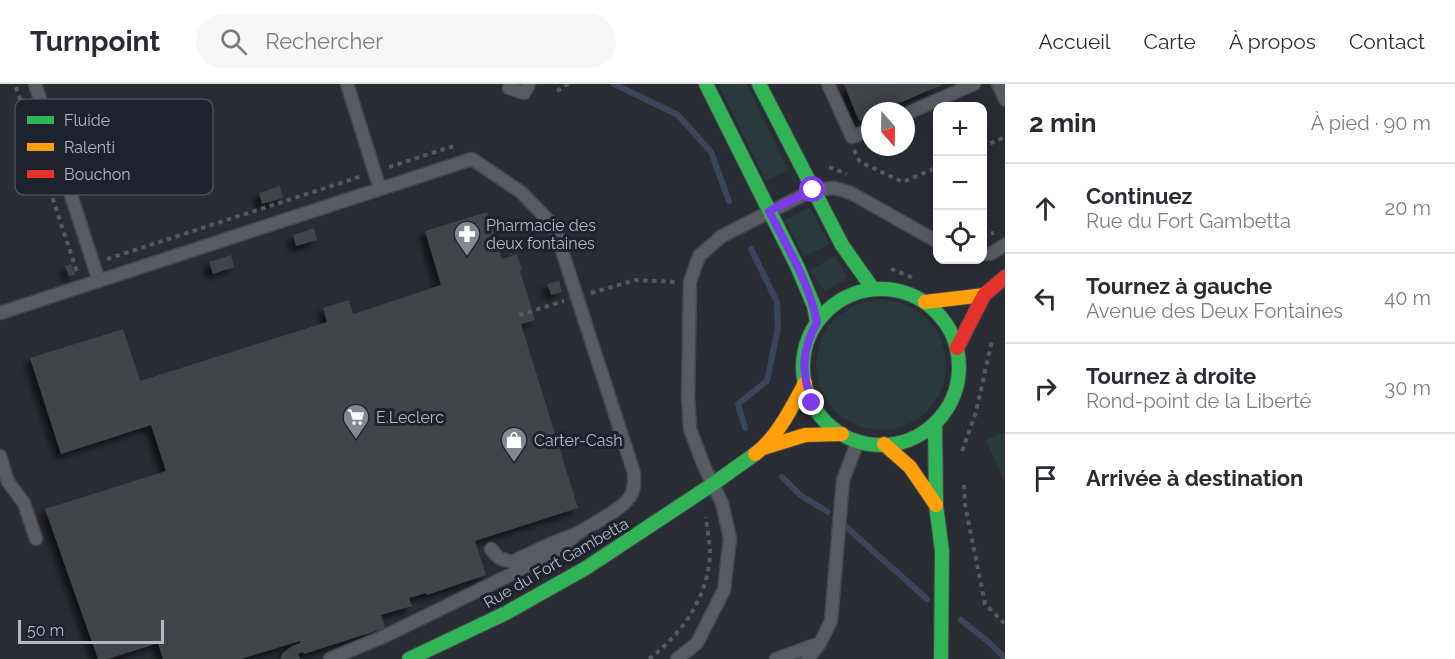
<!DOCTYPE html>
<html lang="fr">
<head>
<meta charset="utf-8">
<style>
	:root { --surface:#fff; --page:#f7f7f7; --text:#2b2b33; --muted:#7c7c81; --line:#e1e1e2 }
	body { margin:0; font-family:Raleway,sans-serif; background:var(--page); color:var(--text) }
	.controls { position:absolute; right:18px; top:18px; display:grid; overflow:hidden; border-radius:12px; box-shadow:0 3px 15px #0003 }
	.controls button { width:54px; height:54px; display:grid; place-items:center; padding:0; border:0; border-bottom:2px solid var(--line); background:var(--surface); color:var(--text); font:30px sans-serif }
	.compass { position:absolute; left:861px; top:18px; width:54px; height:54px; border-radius:50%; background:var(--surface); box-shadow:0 3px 15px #0003; rotate:160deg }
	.scale { position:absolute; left:18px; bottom:15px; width:146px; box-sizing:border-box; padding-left:6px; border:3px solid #b3b8c4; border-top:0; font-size:16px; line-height:21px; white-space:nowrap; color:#b3b8c4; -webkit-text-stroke:4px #1d222d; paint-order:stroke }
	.stop { position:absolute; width:18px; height:18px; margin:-14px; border:4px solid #7c3aed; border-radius:50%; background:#fff }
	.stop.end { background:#7c3aed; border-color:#fff; box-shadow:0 2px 6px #0008 }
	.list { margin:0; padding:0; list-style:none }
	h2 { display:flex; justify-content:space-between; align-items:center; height:78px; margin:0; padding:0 24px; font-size:26px }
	h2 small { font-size:20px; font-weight:400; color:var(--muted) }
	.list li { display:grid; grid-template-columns:39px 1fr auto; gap:18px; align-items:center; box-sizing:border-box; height:90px; padding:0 24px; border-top:2px solid var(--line) }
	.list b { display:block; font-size:22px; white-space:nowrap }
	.list p { margin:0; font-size:20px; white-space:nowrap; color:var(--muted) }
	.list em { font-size:20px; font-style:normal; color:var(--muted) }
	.icon { flex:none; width:33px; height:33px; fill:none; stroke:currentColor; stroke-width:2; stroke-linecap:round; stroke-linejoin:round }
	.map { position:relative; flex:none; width:1005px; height:575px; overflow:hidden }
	header { display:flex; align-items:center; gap:36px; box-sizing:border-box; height:84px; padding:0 30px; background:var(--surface); border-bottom:2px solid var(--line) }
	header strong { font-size:28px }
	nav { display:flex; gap:33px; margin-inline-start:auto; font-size:21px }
	.search { width:420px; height:54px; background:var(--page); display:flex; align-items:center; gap:15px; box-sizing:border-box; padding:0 21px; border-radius:33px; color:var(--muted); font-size:22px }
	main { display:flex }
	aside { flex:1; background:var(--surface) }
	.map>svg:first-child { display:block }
	.green { fill:#2a393c }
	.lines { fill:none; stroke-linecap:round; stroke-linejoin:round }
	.stream { stroke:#3a455b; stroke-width:6 }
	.building { fill:#41444a; filter:url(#shadow) }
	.lane-casing { stroke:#45474d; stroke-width:15 }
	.fast-casing { stroke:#45474d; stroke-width:16 }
	.slow-casing { stroke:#45474d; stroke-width:16 }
	.jam-casing { stroke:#45474d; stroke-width:16 }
	.path { stroke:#575a5f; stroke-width:4; stroke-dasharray:4.5 4.5; stroke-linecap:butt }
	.lane { stroke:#585b62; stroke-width:12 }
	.fast { stroke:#30b455; stroke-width:14 }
	.slow { stroke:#ff9f0a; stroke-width:14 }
	.jam { stroke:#e5322d; stroke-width:14 }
	.route { stroke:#7c3aed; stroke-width:8 }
	.labels { text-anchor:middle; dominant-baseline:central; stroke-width:6; stroke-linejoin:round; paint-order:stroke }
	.poi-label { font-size:16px; fill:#b3b8c4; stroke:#1d222d; text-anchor:start }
	.street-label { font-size:16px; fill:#b3b8c4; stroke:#1d222d }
	.key { fill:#1d222d; stroke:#4a4f5a; stroke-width:1.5 }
	.key-label { font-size:16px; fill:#b3b8c4 }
</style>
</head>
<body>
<header>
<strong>Turnpoint</strong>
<div class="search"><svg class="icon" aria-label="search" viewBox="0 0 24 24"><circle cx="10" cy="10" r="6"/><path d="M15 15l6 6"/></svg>Rechercher</div>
<nav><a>Accueil</a><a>Carte</a><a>À propos</a><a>Contact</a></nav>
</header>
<main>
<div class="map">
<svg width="1005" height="575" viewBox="0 0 1005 575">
	<defs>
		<filter id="shadow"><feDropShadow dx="-5.5" dy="5.5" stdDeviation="3" flood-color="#0009"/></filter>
	</defs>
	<rect width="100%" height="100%" fill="#292c33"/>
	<path class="green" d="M 718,0 L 747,0 L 788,86 L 766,97 Z
		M 810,123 L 829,160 L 804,173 L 785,136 Z
		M 835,172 L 848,194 L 825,207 L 810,186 Z
		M816 281a65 65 0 1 1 130 0a65 65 0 1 1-130 0Z
		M 1005,348 L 1005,399 L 986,356 Z"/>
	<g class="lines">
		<path class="stream" d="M 614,0 L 678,31 L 711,68 L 729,117
			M 745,344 L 738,320 L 767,297 L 778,244 L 777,218 L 751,165
			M 782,393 L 800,411 L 828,428
			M 845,442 L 927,515
			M 961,536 L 991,560 L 1005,574"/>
	</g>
	<path class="building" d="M 844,0 L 944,0 L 881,27 L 870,27 L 870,32 L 859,37 Z
		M 280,102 L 283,114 L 262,120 L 259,109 Z
		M 487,128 L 502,175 L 517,170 L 522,186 L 520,187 L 535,236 L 521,240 L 578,424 L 475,457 L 486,491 L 427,511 L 426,509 L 409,514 L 412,522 L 381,531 L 385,544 L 304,570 L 303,568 L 298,570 L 300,575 L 280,575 L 283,569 L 292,562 L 300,559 L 300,557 L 241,575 L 163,575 L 158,559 L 108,575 L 98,575 L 45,425 L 166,387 L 151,341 L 61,370 L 30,274 L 123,245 L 140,297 L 327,238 L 323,224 L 349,216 L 353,230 L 441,201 L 425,147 Z
		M 314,144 L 317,156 L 296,162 L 293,151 Z
		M 231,171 L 234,183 L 213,190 L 209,178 Z
		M 71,180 L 75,191 L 69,192 L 65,182 Z
		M 559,197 L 562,208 L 551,211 L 547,200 Z"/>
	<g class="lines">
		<g class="lane-casing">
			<path id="lane" d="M 35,0 L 99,197
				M 347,0 L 380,105
				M 828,0 L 852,53 L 870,46
				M 998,0 L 1005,15
				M 509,4 L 524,9 L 529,0
				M 906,30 L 974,0
				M 982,170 L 990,170 L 1005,161
				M 0,229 L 472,75 L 521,108 L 554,142 L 634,389 C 634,398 635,406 630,413 C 620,427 592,440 578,449
				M 0,372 L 8,398 L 24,419 L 36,455
				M 330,575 L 385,552 L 555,469 L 578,449 L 550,460 L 512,478 L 499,474 L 491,465
				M 677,575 L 697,559 L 724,506 L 730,454 L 722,419 L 704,382 L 690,345 L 688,312 L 690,198 L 699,172 L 722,152 L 813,106 L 834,104 L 851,109 L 938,158
				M 776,575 L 820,559
				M 808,575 L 820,559 L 831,537 L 843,396 L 858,357"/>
		</g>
		<g class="fast-casing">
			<path id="fast" d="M 706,0 L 798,184 L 814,222 L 817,238
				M 759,0 L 842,161 L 873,205
				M803 283a78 78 0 1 1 156 0a78 78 0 1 1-156 0Z
				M 935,339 L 936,421 L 942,467 L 941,575
				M 409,575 L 506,529 L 586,484 L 713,400 L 755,370"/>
		</g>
		<g class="slow-casing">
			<path id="slow" d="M 925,218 L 984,211
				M 884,360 L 910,383 L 936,421
				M 763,364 L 805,351 L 842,350
				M 755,370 C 777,354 792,323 805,299"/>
		</g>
		<g class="jam-casing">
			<path id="jam" d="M 957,264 L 984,211 L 1005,193"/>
		</g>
		<path class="path" d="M 16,3 L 77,188
			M 557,7 L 568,0
			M 982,63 L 1005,53
			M 854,66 L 860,78 L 903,98 L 938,83
			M 389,83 L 457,61
			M 829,83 L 847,90
			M 982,151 L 994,149
			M 107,175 L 362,92
			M 891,185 L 914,194
			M 591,209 L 635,196 L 675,198
			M 519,231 L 564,217
			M 962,367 L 976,328 L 992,256
			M 964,401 L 965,421 L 985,520 L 1005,540
			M 649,575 C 682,550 708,513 710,470 C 710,458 707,445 706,433"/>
		<use href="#lane" class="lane"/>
		<use href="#fast" class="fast"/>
		<use href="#slow" class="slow"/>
		<use href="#jam" class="jam"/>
	</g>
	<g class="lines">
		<path class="route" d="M 812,319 C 801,287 801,268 817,238 C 809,198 787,163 769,127 L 813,106"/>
	</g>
	<defs>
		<g id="pharmacy-pin" transform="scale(1.35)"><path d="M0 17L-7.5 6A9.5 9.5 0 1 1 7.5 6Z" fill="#838791" stroke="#1d222d"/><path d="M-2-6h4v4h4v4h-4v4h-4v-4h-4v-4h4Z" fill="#fff"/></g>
		<g id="supermarket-pin" transform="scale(1.35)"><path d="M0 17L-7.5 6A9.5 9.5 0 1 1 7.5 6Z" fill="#838791" stroke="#1d222d"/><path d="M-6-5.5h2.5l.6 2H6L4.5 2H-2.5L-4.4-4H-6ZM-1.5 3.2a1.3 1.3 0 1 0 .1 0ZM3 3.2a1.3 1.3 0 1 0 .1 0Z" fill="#fff"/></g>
		<g id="shop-pin" transform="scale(1.35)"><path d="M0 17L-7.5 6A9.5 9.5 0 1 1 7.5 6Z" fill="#838791" stroke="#1d222d"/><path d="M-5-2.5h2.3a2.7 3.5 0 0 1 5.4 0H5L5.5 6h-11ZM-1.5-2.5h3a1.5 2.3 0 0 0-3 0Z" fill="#fff"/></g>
	</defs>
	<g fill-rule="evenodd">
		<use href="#pharmacy-pin" x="467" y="150"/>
		<use href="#supermarket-pin" x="356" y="333"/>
		<use href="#shop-pin" x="514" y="356"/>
	</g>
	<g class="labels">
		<g class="poi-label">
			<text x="486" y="141">Pharmacie des<tspan x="486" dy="18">deux fontaines</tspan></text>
			<text x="376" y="333">E.Leclerc</text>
			<text x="534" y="356">Carter-Cash</text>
		</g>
		<g class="street-label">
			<text transform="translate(556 479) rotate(-30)">Rue du Fort Gambetta</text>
		</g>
	</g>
	<rect x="15" y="15" width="198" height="96" rx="9" class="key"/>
	<rect x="27" y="32" width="27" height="8" fill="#30b455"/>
	<rect x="27" y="59" width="27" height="8" fill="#ff9f0a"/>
	<rect x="27" y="86" width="27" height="8" fill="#e5322d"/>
	<g class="key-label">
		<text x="64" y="42">Fluide</text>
		<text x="64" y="69">Ralenti</text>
		<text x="64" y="96">Bouchon</text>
	</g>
</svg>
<div class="controls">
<button>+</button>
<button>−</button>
<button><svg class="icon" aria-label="locate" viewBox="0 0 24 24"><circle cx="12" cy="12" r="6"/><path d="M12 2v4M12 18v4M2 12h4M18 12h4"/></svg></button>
</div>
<svg class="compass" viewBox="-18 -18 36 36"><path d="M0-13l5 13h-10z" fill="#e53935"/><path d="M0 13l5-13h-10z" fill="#7c7c81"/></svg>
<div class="scale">50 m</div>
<div class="stop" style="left:813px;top:106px"></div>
<div class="stop end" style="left:812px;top:319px"></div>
</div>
<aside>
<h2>2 min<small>À pied · 90 m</small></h2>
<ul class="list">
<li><svg class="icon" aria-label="ahead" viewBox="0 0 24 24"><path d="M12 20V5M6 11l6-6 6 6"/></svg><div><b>Continuez</b><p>Rue du Fort Gambetta</p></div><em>20 m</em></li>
<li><svg class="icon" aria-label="left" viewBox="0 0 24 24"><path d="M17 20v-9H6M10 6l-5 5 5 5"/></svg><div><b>Tournez à gauche</b><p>Avenue des Deux Fontaines</p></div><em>40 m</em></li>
<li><svg class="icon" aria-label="right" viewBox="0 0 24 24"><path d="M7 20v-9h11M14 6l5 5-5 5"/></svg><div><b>Tournez à droite</b><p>Rond-point de la Liberté</p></div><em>30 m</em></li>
<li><svg class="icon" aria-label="arrive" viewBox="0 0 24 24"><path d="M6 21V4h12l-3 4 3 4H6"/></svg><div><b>Arrivée à destination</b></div></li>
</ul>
</aside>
</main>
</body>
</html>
